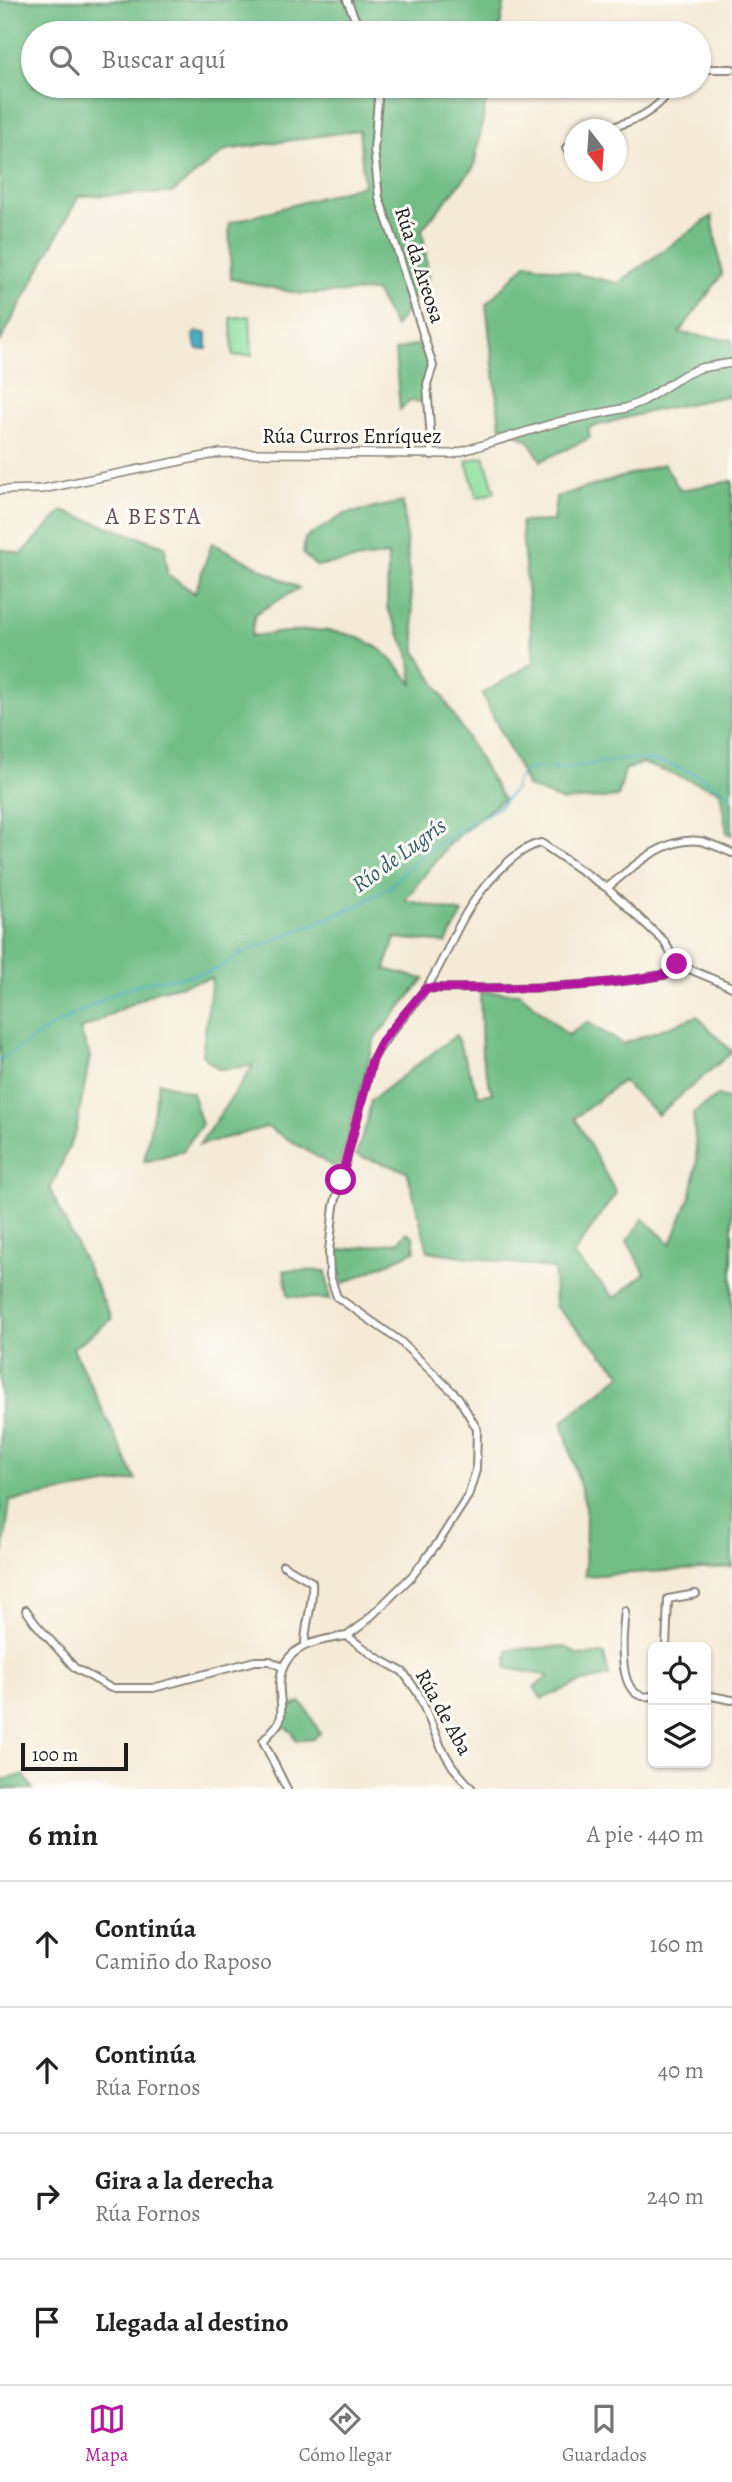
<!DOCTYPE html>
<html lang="es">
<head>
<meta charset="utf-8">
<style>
	:root { --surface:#fff; --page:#f2f2f2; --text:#222; --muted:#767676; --line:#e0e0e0; --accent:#b5179e }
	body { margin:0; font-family:Alegreya,serif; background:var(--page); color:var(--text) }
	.controls { position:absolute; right:21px; bottom:21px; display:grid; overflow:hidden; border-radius:10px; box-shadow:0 2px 5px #0004 }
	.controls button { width:63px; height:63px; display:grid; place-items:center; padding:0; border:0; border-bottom:2px solid var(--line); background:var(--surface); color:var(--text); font:35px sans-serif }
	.compass { position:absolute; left:564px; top:119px; width:63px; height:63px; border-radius:50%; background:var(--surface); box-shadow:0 2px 5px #0004; rotate:163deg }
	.scale { position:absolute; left:21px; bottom:18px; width:107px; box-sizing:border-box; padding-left:7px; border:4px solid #1c1c1c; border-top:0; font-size:19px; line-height:24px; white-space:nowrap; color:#1c1c1c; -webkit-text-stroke:5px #fdfcf7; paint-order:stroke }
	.stop { position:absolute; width:21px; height:21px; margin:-16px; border:5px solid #b5179e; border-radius:50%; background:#fff }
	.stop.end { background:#b5179e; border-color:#fff; box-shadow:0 2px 7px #0008 }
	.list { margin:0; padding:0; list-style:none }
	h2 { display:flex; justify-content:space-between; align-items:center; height:91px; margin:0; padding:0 28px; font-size:30px }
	h2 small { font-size:23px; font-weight:400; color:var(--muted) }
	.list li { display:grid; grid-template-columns:46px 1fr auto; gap:21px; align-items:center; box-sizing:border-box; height:126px; padding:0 28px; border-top:2px solid var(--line) }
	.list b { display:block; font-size:26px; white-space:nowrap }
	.list p { margin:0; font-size:23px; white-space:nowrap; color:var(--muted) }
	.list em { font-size:23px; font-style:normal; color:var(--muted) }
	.icon { flex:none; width:38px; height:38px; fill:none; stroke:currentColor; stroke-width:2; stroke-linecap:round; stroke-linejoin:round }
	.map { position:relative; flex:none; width:732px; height:1789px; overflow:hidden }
	.search { position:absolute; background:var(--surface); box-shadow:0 2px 5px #0004; left:21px; right:21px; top:21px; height:77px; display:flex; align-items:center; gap:18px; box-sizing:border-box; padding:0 24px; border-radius:38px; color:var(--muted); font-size:26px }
	.sheet { height:595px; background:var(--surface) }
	nav { display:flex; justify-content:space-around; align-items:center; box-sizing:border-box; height:98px; border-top:2px solid var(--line); background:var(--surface); font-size:19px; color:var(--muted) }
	nav a { display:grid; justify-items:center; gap:4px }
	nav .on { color:var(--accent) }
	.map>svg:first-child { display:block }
	.green { fill:#8edf9f; stroke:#557e5e; stroke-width:2 }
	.forest { fill:#72be86; stroke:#476d51; stroke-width:2 }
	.water { fill:#44acc4; stroke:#306470; stroke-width:2 }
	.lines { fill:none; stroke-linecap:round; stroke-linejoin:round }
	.stream { stroke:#44acc4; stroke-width:2 }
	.minor-casing { stroke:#888378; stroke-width:10 }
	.tertiary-casing { stroke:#888378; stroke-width:10 }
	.minor { stroke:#fff; stroke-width:6 }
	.tertiary { stroke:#fff; stroke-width:7 }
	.route { stroke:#b5179e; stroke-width:9 }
	.labels { text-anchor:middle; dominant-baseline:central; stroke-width:6; stroke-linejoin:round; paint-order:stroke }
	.street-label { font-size:21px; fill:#1c1c1c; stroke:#fdfcf7 }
	.neighbourhood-label { font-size:23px; letter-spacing:2px; fill:#664852; stroke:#fdfcf7 }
	.water-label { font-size:23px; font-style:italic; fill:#2e5d68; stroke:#fdfcf7 }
</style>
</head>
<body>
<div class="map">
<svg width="732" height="1789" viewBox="0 0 732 1789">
	<rect width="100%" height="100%" fill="#fdfcf7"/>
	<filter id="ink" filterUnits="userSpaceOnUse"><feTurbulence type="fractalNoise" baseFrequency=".0143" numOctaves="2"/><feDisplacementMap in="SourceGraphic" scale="14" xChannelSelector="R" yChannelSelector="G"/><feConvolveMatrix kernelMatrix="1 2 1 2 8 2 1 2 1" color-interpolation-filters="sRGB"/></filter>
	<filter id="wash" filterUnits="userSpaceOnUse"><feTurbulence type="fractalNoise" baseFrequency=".00686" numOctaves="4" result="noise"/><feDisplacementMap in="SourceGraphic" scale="28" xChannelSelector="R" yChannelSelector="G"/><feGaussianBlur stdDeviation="1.57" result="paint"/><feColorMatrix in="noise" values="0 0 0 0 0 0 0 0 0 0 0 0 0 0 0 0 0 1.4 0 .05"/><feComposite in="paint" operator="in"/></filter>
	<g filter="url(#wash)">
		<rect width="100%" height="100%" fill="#f4ead5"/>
		<path class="green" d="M 250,316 L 252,355 L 233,356 L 231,318 Z
			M 484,456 L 495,492 L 477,498 L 466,461 Z"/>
		<path class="forest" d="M 0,0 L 505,0 L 499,33 L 33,33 L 33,86 L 489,86 L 474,167 L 422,229 L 429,279 L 395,327 L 375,291 L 301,294 L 231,279 L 229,223 L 364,185 L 359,130 L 226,150 L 172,193 L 79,196 L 0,342 Z
			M 712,216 L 722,275 L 679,333 L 732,340 L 732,397 L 727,396 L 652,411 L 588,428 L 590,438 L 541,461 L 529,441 L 500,425 L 486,304 L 527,263 L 618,283 Z
			M 413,345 L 425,346 C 430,370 424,379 424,402 L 408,401 L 400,410 L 395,351 Z
			M 664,464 L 680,490 L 732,481 L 732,835 L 727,833 L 720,791 L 642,763 L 625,770 L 618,797 L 563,801 L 528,787 L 482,694 L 534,662 L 521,522 L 553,521 L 556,497 Z
			M 403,502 L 416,651 L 503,799 L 450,843 L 405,900 L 463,913 L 446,943 L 395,938 L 385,969 L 424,979 L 375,1038 L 338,1169 L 267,1127 L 199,1145 L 253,1066 L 218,1069 L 202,1055 L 212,978 L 157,991 L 80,1030 L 90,1056 L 76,1131 L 50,1190 L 112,1319 L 73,1348 L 136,1480 L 10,1501 L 0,1581 L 0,549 L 22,554 L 62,511 L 165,546 L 167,574 L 195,593 L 212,543 L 299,588 L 255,614 L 251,636 C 299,631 346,620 387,655 C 396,664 404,674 413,684 L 409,654 L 387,607 L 388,555 L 316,566 L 303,554 L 305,538 L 345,514 Z
			M 480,992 L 520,993 L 568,1035 L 587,1022 L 623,1044 L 697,1016 L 732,1052 L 658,1115 L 622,1081 L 575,1118 L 616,1193 L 573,1255 L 615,1298 L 645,1273 L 627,1241 L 643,1219 L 671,1244 L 691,1194 L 697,1162 L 693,1113 L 719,1095 L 732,1102 L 732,1567 L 585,1576 L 586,1507 L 562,1422 L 622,1374 L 555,1306 L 554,1269 L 428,1251 L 407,1171 L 356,1155 L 367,1122 L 371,1100 L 456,1035 L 479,1096 L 492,1093 L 482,1056 Z
			M 159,1082 L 192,1093 L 202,1124 L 183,1151 L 144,1162 Z
			M 407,1232 L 413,1236 L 415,1251 L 342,1284 L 336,1251 L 398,1242 Z
			M 284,1270 L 326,1271 L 330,1300 L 288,1296 Z
			M 566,1647 L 578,1655 L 604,1654 L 609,1676 L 579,1683 L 542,1699 L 534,1687 L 549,1676 L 506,1668 L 508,1649 Z
			M 300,1702 L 306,1708 L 320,1733 L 313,1739 L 296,1741 L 292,1732 L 284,1727 L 278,1731 L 276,1729 L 283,1724 L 287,1709 Z
			M 24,1775 L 33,1789 L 0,1789 L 0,1780 Z"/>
		<path class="water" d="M 196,332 L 207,333 L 207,349 L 197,349 L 193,335 Z"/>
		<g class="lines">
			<path class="stream" d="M 0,1060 L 50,1028 L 117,992 L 145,982 L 202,974 L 217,969 L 242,953 L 357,906 L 390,887 L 406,869 L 432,847 L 499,807 L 514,790 L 517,781 L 525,770 C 542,767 557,769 574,767 C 591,766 610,759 627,759 C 666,758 701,774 732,796"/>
		</g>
	</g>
	<g filter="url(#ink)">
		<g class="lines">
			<g class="minor-casing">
				<path id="minor" d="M 347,0 L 361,33
					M 699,69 L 732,69
					M 379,86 L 374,150 L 379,198 L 397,249 L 433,366 L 427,384 L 432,455
					M 603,130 C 637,120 652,115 675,86
					M 566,148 L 574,143
					M 607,888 C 631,868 665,836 700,841 C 711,843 722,849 732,853
					M 426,988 C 506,989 589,989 668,974 L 677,964
					M 283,1565 L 312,1582 C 314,1605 305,1622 305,1644
					M 26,1610 L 35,1623 L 75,1668 L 111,1688 L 153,1688 L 255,1661 L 270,1661 L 282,1667
					M 625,1611 C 623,1629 616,1690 642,1696 C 645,1697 649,1696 653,1696
					M 347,1636 L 363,1624 L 412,1576 L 440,1540 L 468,1496 L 476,1470 L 477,1429 L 458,1397 L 400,1341 L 337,1297 L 330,1276 L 329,1251 L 334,1206 L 372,1061 C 386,1033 409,1014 426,988 C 444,963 453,932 470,907 C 484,885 515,848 541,843 L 607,888 L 664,941 L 677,964 L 732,987
					M 666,1647 L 668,1599 L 696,1594
					M 706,1695 L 732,1700
					M 287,1789 L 263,1741 C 268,1735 277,1727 280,1720 C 284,1707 278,1693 280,1681 C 283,1645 318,1640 347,1636 L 376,1657 L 403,1672 L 418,1693 L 441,1747 L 453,1767 L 472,1789"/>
			</g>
			<g class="tertiary-casing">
				<path id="tertiary" d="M 0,490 L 42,489 L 220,453 L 453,454 L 558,422 L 626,408 L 643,401 L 684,375 L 700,368 L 732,363"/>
			</g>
			<use href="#minor" class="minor"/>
			<use href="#tertiary" class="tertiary"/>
		</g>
	</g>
	<g class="lines" filter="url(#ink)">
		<path class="route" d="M 341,1180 L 372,1061 L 382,1041 L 426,988 C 506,989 589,989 668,974 L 677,964"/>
	</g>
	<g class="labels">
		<g class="street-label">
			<text transform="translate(420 265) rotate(72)">Rúa da Areosa</text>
			<text x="352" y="436">Rúa Curros Enríquez</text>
			<text transform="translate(444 1712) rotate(61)">Rúa de Aba</text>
		</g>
		<g class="neighbourhood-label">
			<text x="154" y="516">A BESTA</text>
		</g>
		<g class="water-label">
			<text transform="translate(399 855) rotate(-36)">Río de Lugrís</text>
		</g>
	</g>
</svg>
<div class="controls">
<button><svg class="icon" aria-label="locate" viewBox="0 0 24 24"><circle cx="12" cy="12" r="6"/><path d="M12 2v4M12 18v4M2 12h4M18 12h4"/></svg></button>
<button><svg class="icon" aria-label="layers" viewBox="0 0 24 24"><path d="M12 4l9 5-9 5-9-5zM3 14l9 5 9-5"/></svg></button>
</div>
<svg class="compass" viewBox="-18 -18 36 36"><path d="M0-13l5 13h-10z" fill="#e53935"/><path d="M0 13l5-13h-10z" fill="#767676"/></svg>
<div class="scale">100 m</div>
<div class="stop" style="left:341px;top:1180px"></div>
<div class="stop end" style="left:677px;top:964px"></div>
<div class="search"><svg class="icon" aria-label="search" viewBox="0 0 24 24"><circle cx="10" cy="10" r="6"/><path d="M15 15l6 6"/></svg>Buscar aquí</div>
</div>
<section class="sheet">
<h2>6 min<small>A pie · 440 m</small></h2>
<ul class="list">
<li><svg class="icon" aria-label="ahead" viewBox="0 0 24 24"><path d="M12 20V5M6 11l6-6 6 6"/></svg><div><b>Continúa</b><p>Camiño do Raposo</p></div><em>160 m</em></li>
<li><svg class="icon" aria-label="ahead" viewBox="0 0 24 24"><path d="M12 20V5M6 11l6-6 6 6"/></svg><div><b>Continúa</b><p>Rúa Fornos</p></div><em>40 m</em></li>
<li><svg class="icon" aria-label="right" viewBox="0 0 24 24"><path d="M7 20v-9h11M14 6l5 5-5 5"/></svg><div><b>Gira a la derecha</b><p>Rúa Fornos</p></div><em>240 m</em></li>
<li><svg class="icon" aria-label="arrive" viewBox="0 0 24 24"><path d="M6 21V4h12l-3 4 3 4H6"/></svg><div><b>Llegada al destino</b></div></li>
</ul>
</section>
<nav>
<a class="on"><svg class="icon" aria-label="map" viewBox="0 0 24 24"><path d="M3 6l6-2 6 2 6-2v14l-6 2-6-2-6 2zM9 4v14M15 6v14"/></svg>Mapa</a>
<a><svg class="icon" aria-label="directions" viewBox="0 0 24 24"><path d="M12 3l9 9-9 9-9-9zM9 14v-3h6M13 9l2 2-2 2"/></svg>Cómo llegar</a>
<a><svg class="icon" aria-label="saved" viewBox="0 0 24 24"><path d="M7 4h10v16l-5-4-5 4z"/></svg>Guardados</a>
</nav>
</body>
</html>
